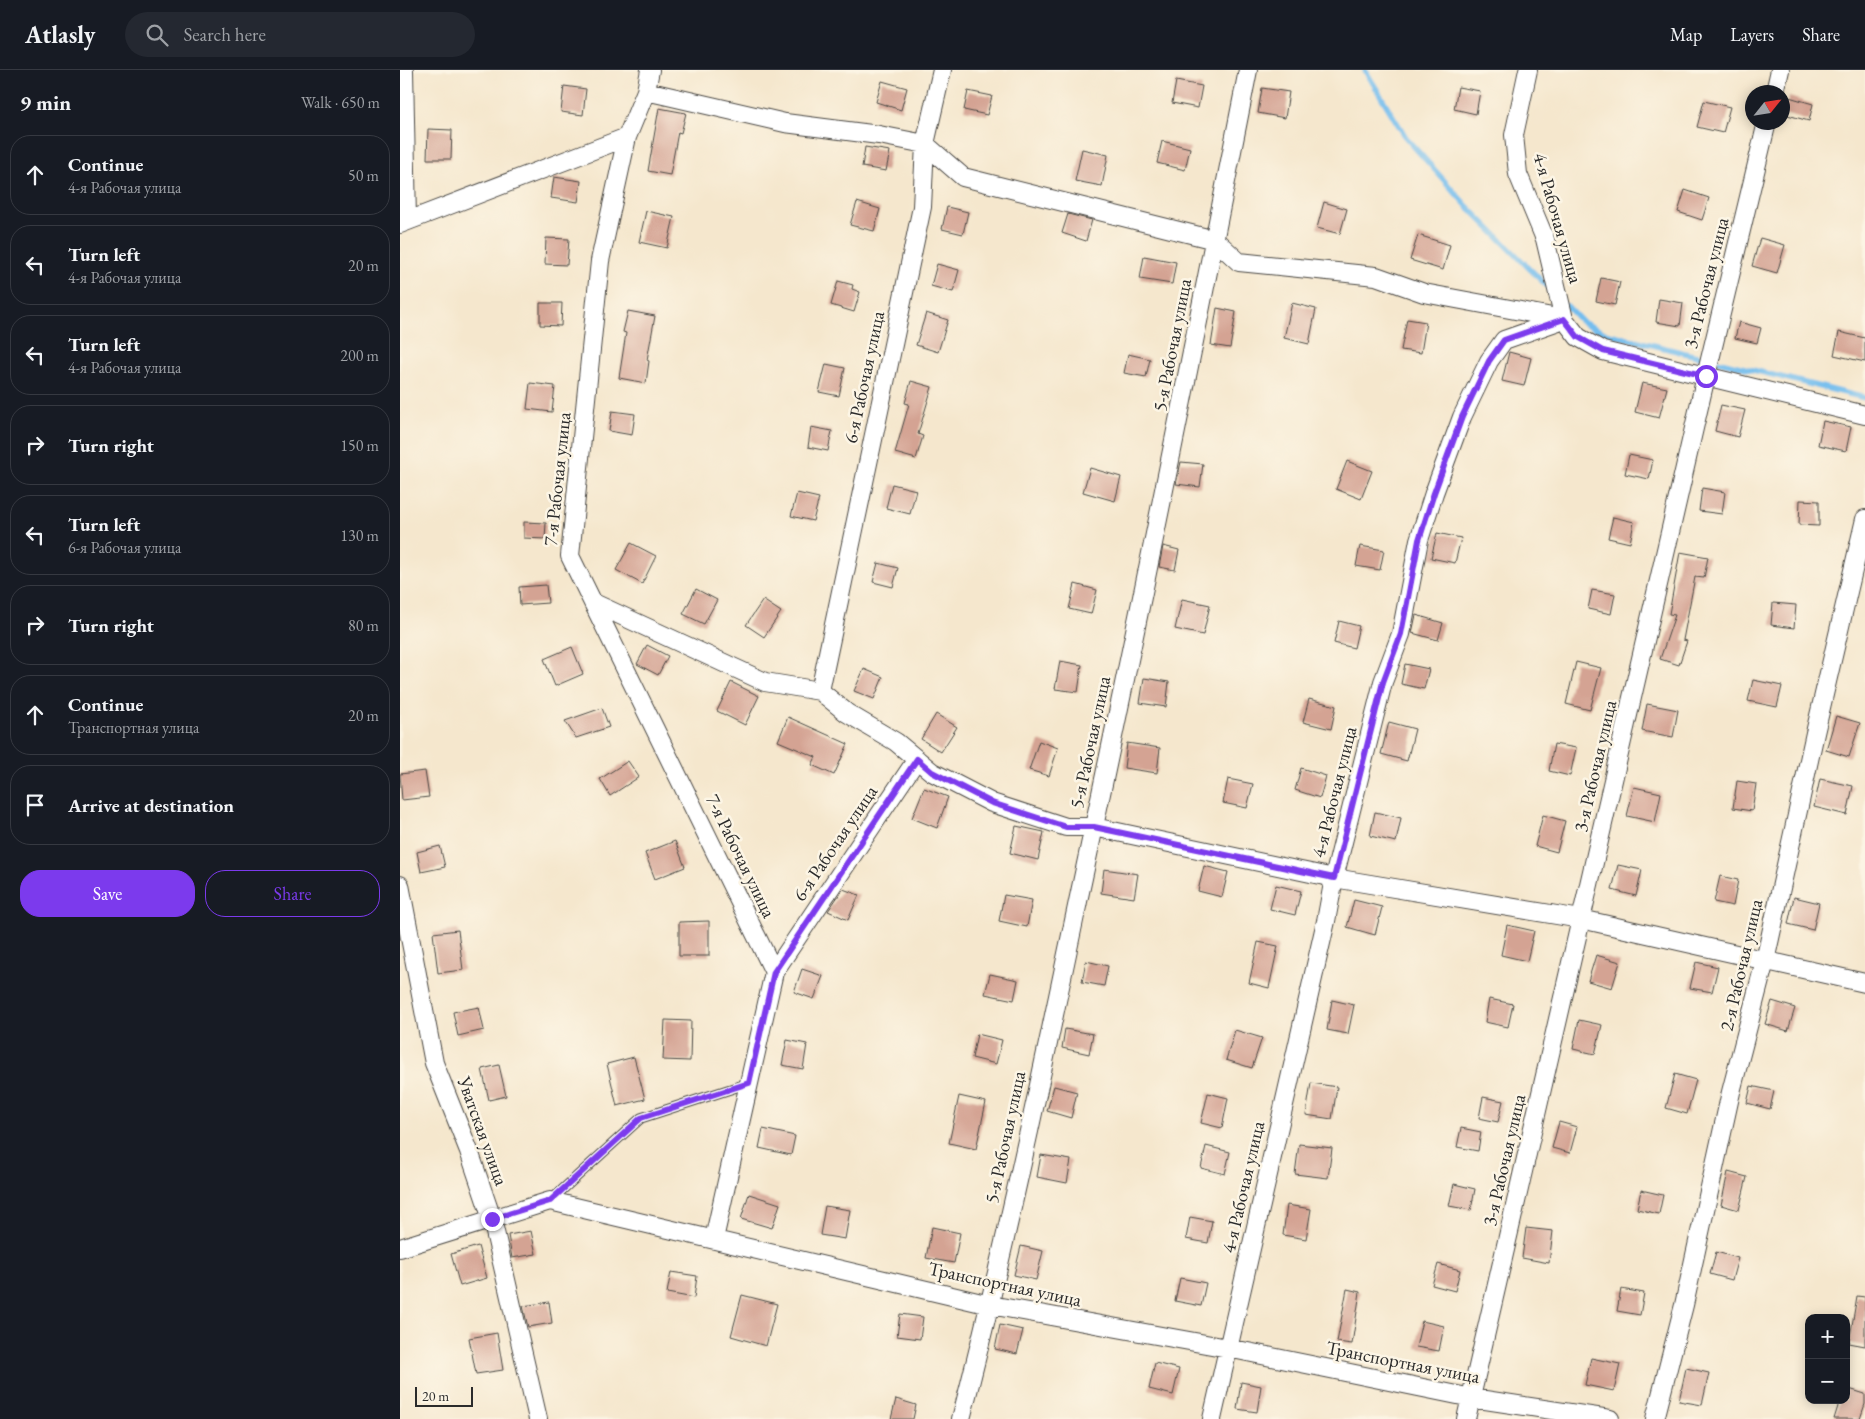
<!DOCTYPE html>
<html lang="en">
<head>
<meta charset="utf-8">
<style>
	:root { --surface:#171b24; --page:#242831; --text:#f1f3f6; --muted:#9ea1a6; --line:#363941; --accent:#7c3aed }
	body { margin:0; font-family:"EB Garamond",serif; background:var(--page); color:var(--text) }
	.controls { position:absolute; right:15px; bottom:15px; display:grid; overflow:hidden; border-radius:10px; box-shadow:0 2px 12px #0003 }
	.controls button { width:45px; height:45px; display:grid; place-items:center; padding:0; border:0; border-bottom:1px solid var(--line); background:var(--surface); color:var(--text); font:25px sans-serif }
	.compass { position:absolute; left:1345px; top:15px; width:45px; height:45px; border-radius:50%; background:var(--surface); box-shadow:0 2px 12px #0003; rotate:60deg }
	.scale { position:absolute; left:15px; bottom:12px; width:58px; box-sizing:border-box; padding-left:5px; border:2px solid #2b2b2b; border-top:0; font-size:14px; line-height:18px; white-space:nowrap; color:#2b2b2b; -webkit-text-stroke:4px #fcf5e5; paint-order:stroke }
	.stop { position:absolute; width:15px; height:15px; margin:-11px; border:4px solid #7c3aed; border-radius:50%; background:#fff }
	.stop.end { background:#7c3aed; border-color:#fff; box-shadow:0 1px 5px #0008 }
	.list { margin:0; padding:0; list-style:none }
	h2 { display:flex; justify-content:space-between; align-items:center; height:65px; margin:0; padding:0 20px; font-size:21px }
	h2 small { font-size:16px; font-weight:400; color:var(--muted) }
	.list li { display:grid; grid-template-columns:32px 1fr auto; gap:15px; align-items:center; box-sizing:border-box; height:80px; margin:0 10px 10px; padding:0 10px; border:1px solid var(--line); border-radius:20px }
	.list b { display:block; font-size:19px; white-space:nowrap }
	.list p { margin:0; font-size:16px; white-space:nowrap; color:var(--muted) }
	.list em { font-size:16px; font-style:normal; color:var(--muted) }
	.actions { display:flex; gap:10px; padding:15px 20px }
	.actions a { flex:1; padding:11px 0; border:1px solid var(--accent); border-radius:20px; text-align:center; font-size:18px; color:var(--accent) }
	.actions .main { background:var(--accent); color:#fff }
	.icon { flex:none; width:28px; height:28px; fill:none; stroke:currentColor; stroke-width:2; stroke-linecap:round; stroke-linejoin:round }
	.map { position:relative; flex:none; width:1465px; height:1349px; overflow:hidden }
	header { display:flex; align-items:center; gap:30px; box-sizing:border-box; height:70px; padding:0 25px; background:var(--surface); border-bottom:1px solid var(--line) }
	header strong { font-size:24px }
	nav { display:flex; gap:28px; margin-inline-start:auto; font-size:18px }
	.search { width:350px; height:45px; background:var(--page); display:flex; align-items:center; gap:12px; box-sizing:border-box; padding:0 18px; border-radius:28px; color:var(--muted); font-size:19px }
	main { display:flex }
	aside { flex:1; background:var(--surface) }
	.map>svg:first-child { display:block }
	.lines { fill:none; stroke-linecap:round; stroke-linejoin:round }
	.stream { stroke:#75beee; stroke-width:5.5 }
	.building { fill:#d4a393 }
	.lane-casing { stroke:#494743; stroke-width:11 }
	.street-casing { stroke:#494743; stroke-width:20 }
	.lane { stroke:#fff; stroke-width:9 }
	.street { stroke:#fff; stroke-width:18 }
	.route { stroke:#7c3aed; stroke-width:6 }
	.labels { text-anchor:middle; dominant-baseline:central; stroke-width:5; stroke-linejoin:round; paint-order:stroke }
	.street-label { font-size:19px; fill:#2b2b2b; stroke:#fcf5e5 }
</style>
</head>
<body>
<header>
<strong>Atlasly</strong>
<div class="search"><svg class="icon" aria-label="search" viewBox="0 0 24 24"><circle cx="10" cy="10" r="6"/><path d="M15 15l6 6"/></svg>Search here</div>
<nav><a>Map</a><a>Layers</a><a>Share</a></nav>
</header>
<main>
<aside>
<h2>9 min<small>Walk · 650 m</small></h2>
<ul class="list">
<li><svg class="icon" aria-label="ahead" viewBox="0 0 24 24"><path d="M12 20V5M6 11l6-6 6 6"/></svg><div><b>Continue</b><p>4-я Рабочая улица</p></div><em>50 m</em></li>
<li><svg class="icon" aria-label="left" viewBox="0 0 24 24"><path d="M17 20v-9H6M10 6l-5 5 5 5"/></svg><div><b>Turn left</b><p>4-я Рабочая улица</p></div><em>20 m</em></li>
<li><svg class="icon" aria-label="left" viewBox="0 0 24 24"><path d="M17 20v-9H6M10 6l-5 5 5 5"/></svg><div><b>Turn left</b><p>4-я Рабочая улица</p></div><em>200 m</em></li>
<li><svg class="icon" aria-label="right" viewBox="0 0 24 24"><path d="M7 20v-9h11M14 6l5 5-5 5"/></svg><div><b>Turn right</b></div><em>150 m</em></li>
<li><svg class="icon" aria-label="left" viewBox="0 0 24 24"><path d="M17 20v-9H6M10 6l-5 5 5 5"/></svg><div><b>Turn left</b><p>6-я Рабочая улица</p></div><em>130 m</em></li>
<li><svg class="icon" aria-label="right" viewBox="0 0 24 24"><path d="M7 20v-9h11M14 6l5 5-5 5"/></svg><div><b>Turn right</b></div><em>80 m</em></li>
<li><svg class="icon" aria-label="ahead" viewBox="0 0 24 24"><path d="M12 20V5M6 11l6-6 6 6"/></svg><div><b>Continue</b><p>Транспортная улица</p></div><em>20 m</em></li>
<li><svg class="icon" aria-label="arrive" viewBox="0 0 24 24"><path d="M6 21V4h12l-3 4 3 4H6"/></svg><div><b>Arrive at destination</b></div></li>
</ul>
<div class="actions"><a class="main">Save</a><a>Share</a></div>
</aside>
<div class="map">
<svg width="1465" height="1349" viewBox="0 0 1465 1349">
	<rect width="100%" height="100%" fill="#fcf5e5"/>
	<filter id="ink" filterUnits="userSpaceOnUse"><feTurbulence type="fractalNoise" baseFrequency=".02" numOctaves="2"/><feDisplacementMap in="SourceGraphic" scale="10" xChannelSelector="R" yChannelSelector="G"/><feConvolveMatrix kernelMatrix="1 2 1 2 8 2 1 2 1" color-interpolation-filters="sRGB"/></filter>
	<filter id="wash" filterUnits="userSpaceOnUse"><feTurbulence type="fractalNoise" baseFrequency=".0096" numOctaves="4" result="noise"/><feDisplacementMap in="SourceGraphic" scale="20" xChannelSelector="R" yChannelSelector="G"/><feGaussianBlur stdDeviation="1.12" result="paint"/><feColorMatrix in="noise" values="0 0 0 0 0 0 0 0 0 0 0 0 0 0 0 0 0 1.4 0 .05"/><feComposite in="paint" operator="in"/></filter>
	<g filter="url(#wash)">
		<rect width="100%" height="100%" fill="#f5e7cd"/>
		<g class="lines">
			<path class="stream" d="M 965,0 L 1007,69 L 1067,136 L 1152,221
				M 1167,236 L 1182,252 L 1205,263 L 1465,328"/>
		</g>
		<g id="blocks">
			<path class="building" d="M 482,11 L 507,18 L 501,40 L 476,32 Z
				M 776,11 L 802,16 L 798,38 L 772,33 Z
				M 164,16 L 186,19 L 183,45 L 161,42 Z
				M 1058,17 L 1080,21 L 1076,44 L 1054,39 Z
				M 862,18 L 889,22 L 885,48 L 858,43 Z
				M 568,21 L 592,26 L 587,45 L 564,40 Z
				M 1389,27 L 1413,34 L 1409,51 L 1384,44 Z
				M 1304,31 L 1330,37 L 1323,63 L 1297,57 Z
				M 259,38 L 286,43 L 281,63 L 278,62 L 270,105 L 248,101 Z
				M 28,59 L 52,60 L 51,89 L 27,89 Z
				M 762,71 L 790,78 L 785,100 L 757,93 Z
				M 465,77 L 490,81 L 486,101 L 462,97 Z
				M 682,79 L 708,85 L 702,116 L 675,111 Z
				M 154,107 L 181,111 L 178,132 L 151,128 Z
				M 1285,120 L 1309,128 L 1302,150 L 1278,142 Z
				M 457,132 L 480,139 L 474,161 L 450,155 Z
				M 924,132 L 947,139 L 940,164 L 917,158 Z
				M 547,137 L 568,142 L 563,164 L 542,159 Z
				M 246,141 L 274,147 L 267,178 L 239,172 Z
				M 668,144 L 692,150 L 686,171 L 662,163 Z
				M 1018,165 L 1050,175 L 1043,200 L 1010,190 Z
				M 146,168 L 169,169 L 167,195 L 145,194 Z
				M 1360,168 L 1385,175 L 1377,203 L 1352,196 Z
				M 744,186 L 776,192 L 772,214 L 740,209 Z
				M 537,194 L 559,200 L 553,222 L 531,216 Z
				M 1201,208 L 1220,212 L 1215,235 L 1196,231 Z
				M 438,211 L 453,215 L 452,219 L 460,222 L 454,242 L 431,235 Z
				M 1259,229 L 1283,233 L 1280,256 L 1256,252 Z
				M 140,233 L 162,233 L 161,256 L 140,255 Z
				M 892,233 L 916,239 L 909,274 L 884,268 Z
				M 817,238 L 836,242 L 830,278 L 811,275 Z
				M 228,241 L 255,246 L 247,290 L 249,291 L 246,313 L 219,308 L 226,263 L 223,262 Z
				M 526,243 L 548,250 L 538,282 L 516,275 Z
				M 1007,249 L 1026,252 L 1021,283 L 1001,280 Z
				M 1339,252 L 1361,258 L 1357,273 L 1335,268 Z
				M 1439,262 L 1465,268 L 1465,292 L 1434,285 Z
				M 1109,282 L 1131,288 L 1124,316 L 1102,311 Z
				M 728,284 L 750,289 L 746,307 L 724,303 Z
				M 426,294 L 445,298 L 439,326 L 419,322 Z
				M 511,311 L 532,317 L 518,364 L 523,366 L 516,389 L 495,383 L 509,334 L 505,333 Z
				M 130,313 L 155,316 L 152,342 L 127,339 Z
				M 1242,313 L 1267,318 L 1259,348 L 1235,342 Z
				M 1321,335 L 1345,340 L 1338,367 L 1315,361 Z
				M 212,341 L 235,344 L 232,365 L 209,361 Z
				M 1423,351 L 1451,357 L 1446,381 L 1418,375 Z
				M 411,357 L 432,361 L 428,381 L 408,377 Z
				M 1229,385 L 1253,390 L 1249,409 L 1225,404 Z
				M 947,391 L 972,401 L 961,429 L 936,419 Z
				M 781,392 L 803,394 L 800,417 L 776,414 Z
				M 690,398 L 721,407 L 715,431 L 683,422 Z
				M 492,414 L 516,420 L 510,444 L 486,438 Z
				M 1302,418 L 1325,422 L 1322,444 L 1299,441 Z
				M 397,423 L 419,428 L 413,451 L 391,446 Z
				M 1400,430 L 1419,431 L 1419,456 L 1399,455 Z
				M 1213,447 L 1234,452 L 1230,473 L 1208,468 Z
				M 124,452 L 146,453 L 145,469 L 124,468 Z
				M 1037,463 L 1061,468 L 1055,493 L 1031,488 Z
				M 231,473 L 256,486 L 242,514 L 216,500 Z
				M 763,476 L 779,480 L 775,500 L 759,497 Z
				M 960,476 L 984,480 L 980,500 L 956,496 Z
				M 1280,482 L 1308,487 L 1304,508 L 1295,507 L 1283,570 L 1287,571 L 1279,595 L 1260,589 L 1275,545 L 1269,544 Z
				M 478,493 L 498,498 L 493,517 L 473,512 Z
				M 675,514 L 697,520 L 691,544 L 669,539 Z
				M 146,515 L 148,533 L 120,535 L 119,517 Z
				M 296,519 L 317,530 L 304,554 L 283,544 Z
				M 1192,520 L 1215,524 L 1211,544 L 1188,539 Z
				M 782,529 L 810,535 L 803,565 L 775,559 Z
				M 363,530 L 381,542 L 364,567 L 346,555 Z
				M 1373,533 L 1396,535 L 1394,558 L 1371,555 Z
				M 1016,545 L 1043,553 L 1038,570 L 1012,563 Z
				M 939,551 L 959,556 L 954,578 L 934,573 Z
				M 247,575 L 268,586 L 258,605 L 237,594 Z
				M 172,577 L 183,604 L 155,616 L 144,589 Z
				M 660,591 L 682,595 L 678,622 L 655,619 Z
				M 1176,592 L 1201,598 L 1190,640 L 1166,634 Z
				M 1005,594 L 1029,599 L 1024,619 L 1001,614 Z
				M 464,599 L 483,607 L 474,629 L 454,621 Z
				M 744,608 L 769,612 L 766,637 L 740,633 Z
				M 1353,610 L 1382,616 L 1377,637 L 1348,631 Z
				M 331,612 L 359,626 L 345,655 L 317,641 Z
				M 909,629 L 936,636 L 931,659 L 903,652 Z
				M 1247,634 L 1278,640 L 1273,667 L 1242,661 Z
				M 202,638 L 209,657 L 176,668 L 165,651 Z
				M 536,644 L 557,657 L 541,682 L 521,669 Z
				M 1436,646 L 1460,653 L 1449,687 L 1426,680 Z
				M 388,647 L 448,674 L 434,705 L 412,695 L 416,687 L 378,671 Z
				M 989,652 L 1015,659 L 1007,691 L 981,684 Z
				M 639,671 L 658,678 L 649,706 L 629,700 Z
				M 727,673 L 760,678 L 757,703 L 724,698 Z
				M 1154,674 L 1176,678 L 1170,706 L 1149,701 Z
				M 228,691 L 239,707 L 210,726 L 200,709 Z
				M 901,698 L 926,706 L 920,728 L 895,720 Z
				M 25,701 L 29,727 L 2,730 L 0,704 Z
				M 828,709 L 853,714 L 847,738 L 823,733 Z
				M 1420,709 L 1453,716 L 1447,745 L 1414,737 Z
				M 1337,711 L 1356,714 L 1352,741 L 1333,738 Z
				M 1234,717 L 1261,723 L 1255,752 L 1227,746 Z
				M 524,718 L 548,727 L 537,758 L 512,748 Z
				M 975,742 L 1001,748 L 996,772 L 970,766 Z
				M 1143,745 L 1165,751 L 1157,782 L 1135,776 Z
				M 616,756 L 644,762 L 638,790 L 610,783 Z
				M 275,771 L 285,797 L 255,809 L 245,783 Z
				M 40,776 L 45,797 L 21,802 L 17,782 Z
				M 1218,795 L 1242,800 L 1236,826 L 1212,820 Z
				M 804,796 L 828,802 L 822,827 L 798,821 Z
				M 704,799 L 738,804 L 734,828 L 701,823 Z
				M 1320,806 L 1338,810 L 1333,836 L 1314,832 Z
				M 876,815 L 901,821 L 895,845 L 870,839 Z
				M 443,819 L 459,825 L 448,850 L 428,841 Z
				M 604,825 L 632,830 L 627,857 L 599,851 Z
				M 1394,827 L 1419,833 L 1413,860 L 1388,854 Z
				M 954,830 L 982,837 L 975,865 L 947,857 Z
				M 309,851 L 309,886 L 279,886 L 279,852 Z
				M 1107,855 L 1134,861 L 1127,891 L 1101,885 Z
				M 58,860 L 63,900 L 38,903 L 33,863 Z
				M 858,872 L 878,876 L 869,918 L 849,913 Z
				M 1196,885 L 1220,892 L 1212,918 L 1188,911 Z
				M 686,891 L 708,896 L 704,916 L 682,912 Z
				M 1296,892 L 1318,897 L 1312,922 L 1290,918 Z
				M 402,899 L 423,906 L 414,929 L 394,922 Z
				M 590,904 L 618,910 L 614,930 L 585,924 Z
				M 1089,929 L 1113,934 L 1108,957 L 1085,952 Z
				M 932,930 L 954,935 L 948,964 L 927,960 Z
				M 1372,931 L 1395,938 L 1388,961 L 1365,954 Z
				M 79,937 L 84,960 L 58,966 L 53,942 Z
				M 265,950 L 291,951 L 290,991 L 263,990 Z
				M 1179,950 L 1202,955 L 1195,984 L 1173,979 Z
				M 665,959 L 693,964 L 689,984 L 662,978 Z
				M 835,960 L 862,968 L 852,998 L 826,990 Z
				M 577,964 L 602,970 L 596,994 L 572,988 Z
				M 387,970 L 407,974 L 403,999 L 382,995 Z
				M 234,987 L 245,1029 L 217,1036 L 207,994 Z
				M 99,995 L 106,1026 L 89,1030 L 82,999 Z
				M 1275,1004 L 1296,1010 L 1287,1044 L 1266,1038 Z
				M 911,1013 L 937,1017 L 932,1049 L 906,1045 Z
				M 654,1016 L 677,1022 L 671,1048 L 647,1041 Z
				M 1351,1016 L 1374,1021 L 1370,1039 L 1347,1033 Z
				M 808,1023 L 828,1028 L 822,1058 L 801,1053 Z
				M 559,1026 L 586,1032 L 576,1079 L 549,1073 Z
				M 1083,1027 L 1103,1031 L 1098,1052 L 1079,1048 Z
				M 1159,1052 L 1177,1057 L 1170,1083 L 1152,1078 Z
				M 1061,1058 L 1081,1062 L 1078,1081 L 1057,1077 Z
				M 363,1059 L 395,1066 L 391,1085 L 359,1078 Z
				M 899,1074 L 932,1078 L 928,1108 L 895,1104 Z
				M 806,1076 L 830,1082 L 825,1104 L 801,1098 Z
				M 641,1085 L 671,1090 L 667,1113 L 637,1107 Z
				M 1328,1102 L 1347,1107 L 1339,1140 L 1321,1135 Z
				M 1054,1114 L 1075,1119 L 1071,1140 L 1049,1136 Z
				M 1241,1120 L 1263,1125 L 1259,1144 L 1237,1139 Z
				M 349,1124 L 380,1134 L 372,1158 L 341,1149 Z
				M 887,1135 L 911,1139 L 906,1169 L 883,1165 Z
				M 425,1136 L 450,1140 L 445,1169 L 420,1165 Z
				M 790,1147 L 812,1151 L 808,1173 L 786,1169 Z
				M 532,1157 L 560,1163 L 554,1193 L 526,1188 Z
				M 1126,1158 L 1153,1161 L 1149,1193 L 1122,1188 Z
				M 131,1161 L 136,1184 L 112,1188 L 108,1165 Z
				M 78,1176 L 87,1208 L 60,1216 L 51,1184 Z
				M 621,1176 L 643,1181 L 636,1210 L 614,1205 Z
				M 1316,1182 L 1338,1188 L 1332,1210 L 1310,1204 Z
				M 1038,1194 L 1060,1200 L 1055,1221 L 1032,1215 Z
				M 271,1202 L 297,1206 L 294,1228 L 267,1223 Z
				M 780,1208 L 806,1213 L 801,1236 L 775,1231 Z
				M 947,1219 L 960,1222 L 952,1274 L 937,1272 Z
				M 1221,1219 L 1244,1223 L 1240,1245 L 1217,1241 Z
				M 342,1225 L 377,1234 L 366,1276 L 331,1266 Z
				M 1457,1226 L 1465,1227 L 1465,1276 L 1449,1273 Z
				M 149,1232 L 152,1253 L 128,1257 L 123,1236 Z
				M 500,1244 L 523,1247 L 520,1269 L 497,1266 Z
				M 1022,1251 L 1044,1256 L 1039,1281 L 1016,1277 Z
				M 600,1255 L 623,1260 L 617,1284 L 595,1279 Z
				M 97,1263 L 103,1300 L 76,1304 L 69,1268 Z
				M 1191,1288 L 1220,1294 L 1214,1321 L 1185,1315 Z
				M 755,1293 L 779,1299 L 773,1325 L 749,1319 Z
				M 1286,1298 L 1309,1303 L 1302,1335 L 1279,1331 Z
				M 841,1312 L 861,1316 L 857,1342 L 837,1339 Z
				M 1446,1318 L 1465,1324 L 1465,1334 L 1460,1349 L 1434,1349 L 1440,1330 L 1446,1330 Z
				M 496,1329 L 516,1335 L 513,1349 L 491,1349 Z"/>
		</g>
	</g>
	<g filter="url(#ink)">
		<use href="#blocks" fill-opacity="0" stroke="#494743" stroke-width="1"/>
		<g class="lines">
			<g class="lane-casing">
				<path id="lane" d="M 150,1131 L 241,1048 L 349,1013"/>
			</g>
			<g class="street-casing">
				<path id="street" d="M 4,0 L 7,151
					M 250,0 L 246,21 L 227,67 L 200,191 L 170,486 L 374,902
					M 1128,0 L 1114,65 L 1118,104 L 1145,169 L 1164,249 L 1178,267 L 1203,281 L 1465,345
					M 246,21 L 385,53 L 479,65 L 525,74 L 563,107 L 815,170 L 839,192 L 976,206 L 1024,223 L 1163,249
					M 1375,22 L 1380,0
					M 0,154 L 227,67
					M 194,533 L 365,612 L 420,621 L 447,643 L 496,672 L 532,702 L 592,733 L 666,757 L 694,757 L 934,808 L 1181,849 L 1465,913
					M 420,621 L 522,137 L 525,74 L 542,0
					M 0,815 L 34,993 L 69,1081 L 92,1149 L 138,1349
					M 314,1169 L 374,902 L 517,689
					M 0,1178 L 150,1131 L 590,1235 L 828,1278 L 1072,1328 L 1210,1349
					M 561,1349 C 606,1175 643,998 680,822 C 739,548 794,274 848,0
					M 812,1349 L 926,851 L 934,808 L 983,612 L 1001,564 L 1019,470 L 1034,423 L 1062,347 L 1089,291 L 1104,270 L 1164,249
					M 1066,1349 L 1306,306 L 1367,52
					M 1255,1349 L 1284,1235 L 1331,1022 L 1365,891 L 1415,663 L 1465,449"/>
			</g>
			<use href="#lane" class="lane"/>
			<use href="#street" class="street"/>
		</g>
	</g>
	<g class="lines" filter="url(#ink)">
		<path class="route" d="M 92,1149 L 150,1131 L 241,1048 L 349,1013 L 374,902 L 517,689 L 532,702 L 592,733 L 666,757 L 694,757 L 934,808 L 983,612 L 1001,564 L 1019,470 L 1034,423 L 1062,347 L 1089,291 L 1104,270 L 1164,249 L 1178,267 L 1203,281 L 1306,306"/>
	</g>
	<g class="labels">
		<g class="street-label">
			<text transform="translate(1158 148) rotate(74)">4-я Рабочая улица</text>
			<text transform="translate(1306 213) rotate(-76)">3-я Рабочая улица</text>
			<text transform="translate(772 275) rotate(-79)">5-я Рабочая улица</text>
			<text transform="translate(464 307) rotate(-78)">6-я Рабочая улица</text>
			<text transform="translate(157 409) rotate(-84)">7-я Рабочая улица</text>
			<text transform="translate(690 672) rotate(-78)">5-я Рабочая улица</text>
			<text transform="translate(1195 696) rotate(-77)">3-я Рабочая улица</text>
			<text transform="translate(934 722) rotate(-76)">4-я Рабочая улица</text>
			<text transform="translate(435 773) rotate(-56)">6-я Рабочая улица</text>
			<text transform="translate(341 786) rotate(64)">7-я Рабочая улица</text>
			<text transform="translate(1341 895) rotate(-77)">2-я Рабочая улица</text>
			<text transform="translate(83 1061) rotate(70)">Уватская улица</text>
			<text transform="translate(605 1067) rotate(-78)">5-я Рабочая улица</text>
			<text transform="translate(1104 1090) rotate(-77)">3-я Рабочая улица</text>
			<text transform="translate(843 1117) rotate(-77)">4-я Рабочая улица</text>
			<text transform="translate(605 1214) rotate(12)">Транспортная улица</text>
			<text transform="translate(1003 1292) rotate(11)">Транспортная улица</text>
		</g>
	</g>
</svg>
<div class="controls">
<button>+</button>
<button>−</button>
</div>
<svg class="compass" viewBox="-18 -18 36 36"><path d="M0-13l5 13h-10z" fill="#e53935"/><path d="M0 13l5-13h-10z" fill="#9ea1a6"/></svg>
<div class="scale">20 m</div>
<div class="stop" style="left:1306px;top:306px"></div>
<div class="stop end" style="left:92px;top:1149px"></div>
</div>
</main>
</body>
</html>
